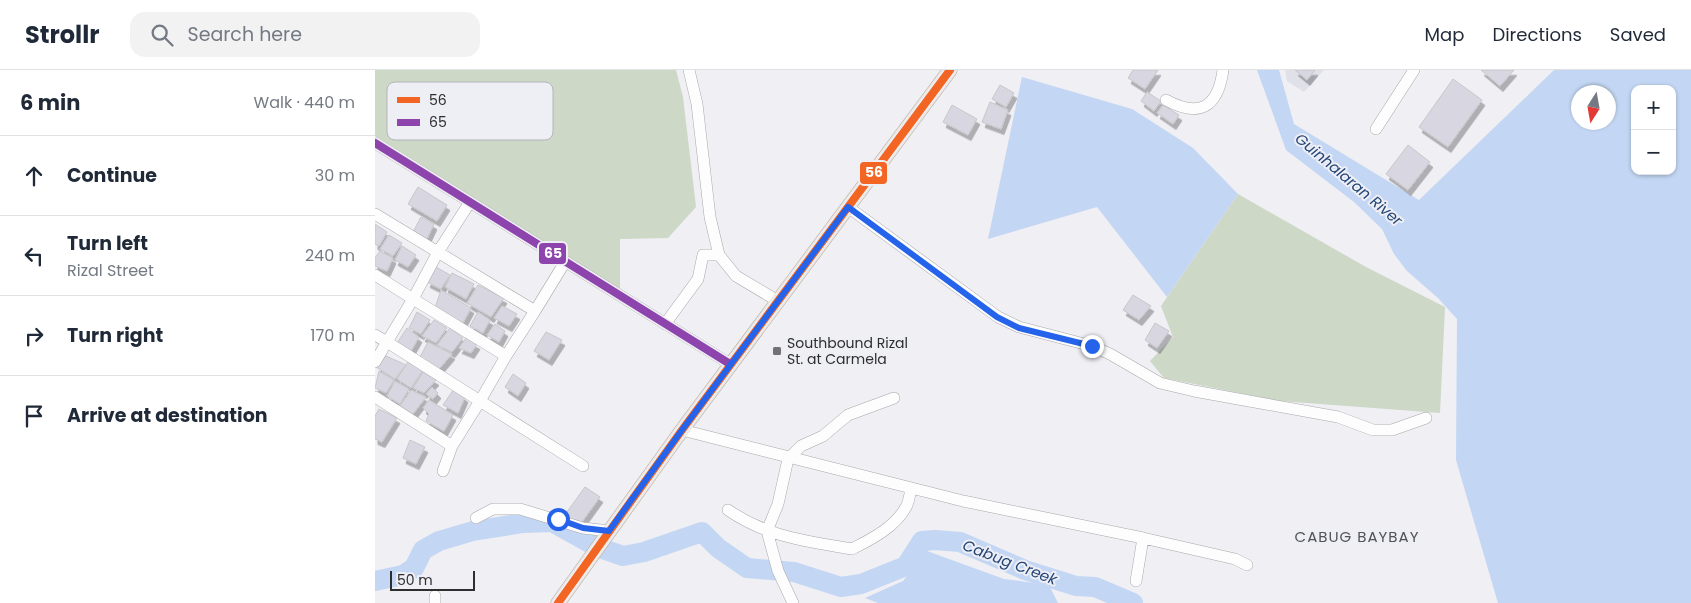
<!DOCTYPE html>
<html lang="en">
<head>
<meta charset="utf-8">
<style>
	:root { --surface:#fff; --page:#f2f2f3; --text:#1f2937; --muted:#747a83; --line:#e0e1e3 }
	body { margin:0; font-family:Poppins,sans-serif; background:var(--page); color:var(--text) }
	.controls { position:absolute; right:15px; top:15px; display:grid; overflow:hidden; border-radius:10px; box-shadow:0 1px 4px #0004 }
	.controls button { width:45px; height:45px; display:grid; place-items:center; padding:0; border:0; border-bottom:1px solid var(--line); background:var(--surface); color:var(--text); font:25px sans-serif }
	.compass { position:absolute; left:1196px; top:15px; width:45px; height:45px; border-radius:50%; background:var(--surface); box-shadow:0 1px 4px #0004; rotate:191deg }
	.scale { position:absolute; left:15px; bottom:12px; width:85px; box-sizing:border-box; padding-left:5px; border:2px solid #2e2e30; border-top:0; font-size:14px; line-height:18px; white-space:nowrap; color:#2e2e30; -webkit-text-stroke:4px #eeeef5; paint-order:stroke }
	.stop { position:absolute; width:15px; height:15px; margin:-11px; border:4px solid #2563eb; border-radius:50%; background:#fff }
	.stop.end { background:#2563eb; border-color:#fff; box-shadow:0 1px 5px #0008 }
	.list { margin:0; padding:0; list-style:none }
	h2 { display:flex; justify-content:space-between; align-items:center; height:65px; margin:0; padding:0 20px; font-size:21px }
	h2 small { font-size:16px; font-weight:400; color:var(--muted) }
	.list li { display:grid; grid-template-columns:32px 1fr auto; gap:15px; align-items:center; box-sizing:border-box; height:80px; padding:0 20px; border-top:1px solid var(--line) }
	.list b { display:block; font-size:19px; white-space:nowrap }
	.list p { margin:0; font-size:16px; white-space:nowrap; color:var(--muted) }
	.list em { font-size:16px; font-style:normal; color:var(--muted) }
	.icon { flex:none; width:28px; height:28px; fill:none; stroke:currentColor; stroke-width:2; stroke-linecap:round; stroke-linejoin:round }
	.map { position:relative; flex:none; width:1316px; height:533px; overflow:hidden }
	header { display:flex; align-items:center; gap:30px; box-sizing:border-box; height:70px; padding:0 25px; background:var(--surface); border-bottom:1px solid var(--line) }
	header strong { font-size:24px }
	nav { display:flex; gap:28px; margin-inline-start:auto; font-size:18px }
	.search { width:350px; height:45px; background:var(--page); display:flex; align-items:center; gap:12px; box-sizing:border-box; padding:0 18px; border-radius:15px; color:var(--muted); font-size:19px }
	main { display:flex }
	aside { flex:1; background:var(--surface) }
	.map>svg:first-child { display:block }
	.built { fill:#e0e0e9 }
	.green { fill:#cdd8c7 }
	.water { fill:#c3d6f3; fill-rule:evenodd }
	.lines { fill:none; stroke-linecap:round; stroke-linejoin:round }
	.river { stroke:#c3d6f3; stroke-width:20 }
	.building { fill:#d8d6e1; stroke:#c7c7ca; filter:url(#shadow) }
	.minor-casing { stroke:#a8a8ab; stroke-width:12 }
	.major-casing { stroke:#b3aaa0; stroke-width:15 }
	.minor { stroke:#fdfdfd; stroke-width:11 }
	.major { stroke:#ece7e1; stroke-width:14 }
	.bus-1-casing { stroke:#eeeef5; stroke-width:11 }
	.bus-2-casing { stroke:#eeeef5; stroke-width:11 }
	.bus-1 { stroke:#f26522; stroke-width:8 }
	.bus-2 { stroke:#8e44ad; stroke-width:8 }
	.route { stroke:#2563eb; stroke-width:6 }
	.poi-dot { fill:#727275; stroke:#eeeef5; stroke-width:2 }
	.labels { text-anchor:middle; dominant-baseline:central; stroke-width:4; stroke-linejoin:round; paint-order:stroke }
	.poi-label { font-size:14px; fill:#2e2e30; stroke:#eeeef5; text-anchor:start }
	.water-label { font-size:15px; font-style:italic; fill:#234677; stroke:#eeeef5 }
	.neighbourhood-label { font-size:15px; letter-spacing:1px; fill:#535359; stroke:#eeeef5 }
	.key { fill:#eeeef5; stroke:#b4b4ba; stroke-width:1 }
	.key-label { font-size:14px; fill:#2e2e30 }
	.line-badge { stroke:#eeeef5; stroke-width:2 }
	.badge-label { font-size:14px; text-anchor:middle; font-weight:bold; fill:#fff }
</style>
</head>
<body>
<header>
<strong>Strollr</strong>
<div class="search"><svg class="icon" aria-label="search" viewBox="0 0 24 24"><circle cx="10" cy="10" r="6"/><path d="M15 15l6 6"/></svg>Search here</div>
<nav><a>Map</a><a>Directions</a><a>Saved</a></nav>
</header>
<main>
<aside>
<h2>6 min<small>Walk · 440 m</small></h2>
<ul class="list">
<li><svg class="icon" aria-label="ahead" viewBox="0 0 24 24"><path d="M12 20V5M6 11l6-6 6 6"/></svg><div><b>Continue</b></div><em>30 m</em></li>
<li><svg class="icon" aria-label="left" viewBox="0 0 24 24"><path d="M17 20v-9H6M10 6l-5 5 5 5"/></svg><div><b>Turn left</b><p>Rizal Street</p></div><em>240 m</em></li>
<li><svg class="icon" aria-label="right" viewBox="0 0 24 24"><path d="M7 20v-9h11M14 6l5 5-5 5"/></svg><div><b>Turn right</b></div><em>170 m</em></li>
<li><svg class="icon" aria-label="arrive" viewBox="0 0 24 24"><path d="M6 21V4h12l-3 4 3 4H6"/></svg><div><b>Arrive at destination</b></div></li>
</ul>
</aside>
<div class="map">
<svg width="1316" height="533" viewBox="0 0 1316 533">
	<defs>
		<filter id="shadow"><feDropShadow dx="3" dy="5.5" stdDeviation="0" flood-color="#0004"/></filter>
	</defs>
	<rect width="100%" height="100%" fill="#efeff4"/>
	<path class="built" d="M 910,0 L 949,0 L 929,22 L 912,11 Z"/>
	<path class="green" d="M 0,0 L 301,0 L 308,27 L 321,137 L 293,168 L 245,169 L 245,220 L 0,66 Z
		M 863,124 L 991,197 L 1070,237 L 1065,343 L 905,331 L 789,308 L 775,291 L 798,267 L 786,236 Z"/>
	<path class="water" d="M 882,0 L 904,0 L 919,54 L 1044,130 L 1179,0 L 1316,0 L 1316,533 L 1123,533 L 1081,390 L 1082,249 L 1063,228 L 1032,201 L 1019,184 L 1007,159 L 979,132 L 911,80 ZM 1260,19 L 1297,19 L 1297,101 L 1260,101 ZM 1234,22 L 1234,52 L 1204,52 L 1204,22 Z
		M 647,7 L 757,39 L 818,78 L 863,124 L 792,227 L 722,137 L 613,169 Z
		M 552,481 L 629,509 L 674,515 L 683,533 L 503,533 L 490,528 L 528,511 Z"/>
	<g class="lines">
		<path class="river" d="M 0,511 L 28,505 L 39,498 L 48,480 L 64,471 L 98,461 L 148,453 L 177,452 L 222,477 L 248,486 L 269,482 L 327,462 L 343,478 L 372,498 L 419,502 L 466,517 L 486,514 L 531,496 L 547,471 L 560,470 L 585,472 L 650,500 L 701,516 L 720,517 L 758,533"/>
	</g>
	<path class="building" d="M 758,0 L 783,0 L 770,19 L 753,8 Z
		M 920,0 L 940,0 L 932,10 Z
		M 1106,0 L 1139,0 L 1125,16 Z
		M 1078,9 L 1107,30 L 1073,77 L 1044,57 Z
		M 625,15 L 639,23 L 631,37 L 617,29 Z
		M 772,22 L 786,31 L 779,41 L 766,31 Z
		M 615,32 L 633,40 L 626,59 L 607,52 Z
		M 577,35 L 602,49 L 593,65 L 568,52 Z
		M 788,35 L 804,45 L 798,54 L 782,43 Z
		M 1033,75 L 1055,92 L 1033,120 L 1011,104 Z
		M 43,117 L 72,135 L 62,151 L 33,134 Z
		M 46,147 L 59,154 L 51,171 L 37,164 Z
		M 0,154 L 12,162 L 4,176 L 0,174 Z
		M 14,165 L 27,173 L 18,186 L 5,179 Z
		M 27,176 L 41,185 L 33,197 L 20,190 Z
		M 5,181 L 18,188 L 12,201 L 0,196 L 0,188 Z
		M 61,197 L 75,205 L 66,219 L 52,212 Z
		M 77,203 L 99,214 L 91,229 L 70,217 Z
		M 103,215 L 129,228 L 116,247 L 92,233 Z
		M 66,220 L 96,238 L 88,253 L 60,238 Z
		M 758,225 L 776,236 L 764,250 L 748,240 Z
		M 127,236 L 142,244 L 134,256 L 119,248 Z
		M 42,242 L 55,250 L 46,264 L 34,258 Z
		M 103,242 L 115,250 L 108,263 L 95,256 Z
		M 59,250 L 72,258 L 61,273 L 47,266 Z
		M 780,253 L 794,261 L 782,278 L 770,270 Z
		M 120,254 L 130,261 L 124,272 L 112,265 Z
		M 32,258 L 44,267 L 36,281 L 22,273 Z
		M 75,258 L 88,268 L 77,282 L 62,275 Z
		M 171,262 L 187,270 L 174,290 L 159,281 Z
		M 91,268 L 102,274 L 96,283 L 84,278 Z
		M 53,272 L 77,284 L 64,299 L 45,287 Z
		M 11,286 L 31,295 L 20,309 L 1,297 Z
		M 33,292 L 48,300 L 36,318 L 22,309 Z
		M 4,301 L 19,310 L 11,323 L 0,318 Z
		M 48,302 L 61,310 L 49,323 L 38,318 Z
		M 138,304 L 151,313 L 143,326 L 130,317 Z
		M 20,311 L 34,319 L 25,334 L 12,326 Z
		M 57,317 L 63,323 L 58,329 L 51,324 Z
		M 79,319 L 90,327 L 83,343 L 68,335 Z
		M 36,320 L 51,327 L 38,344 L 25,336 Z
		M 54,330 L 78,345 L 69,361 L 51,351 L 54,344 L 48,338 Z
		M 4,339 L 22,348 L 7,372 L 0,369 L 0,346 Z
		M 35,370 L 50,377 L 41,394 L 28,388 Z
		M 210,417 L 225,427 L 204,456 L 189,446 Z"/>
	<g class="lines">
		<g class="minor-casing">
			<path id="minor" d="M 314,0 L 322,34 L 335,147 L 344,185 L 361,206 L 403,231
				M 791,30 C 824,48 843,38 848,0
				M 1001,59 L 1039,0
				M 0,73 L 355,294
				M 473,137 L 623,247 L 644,257 L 717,276 L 735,284 L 785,313 L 819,321 L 963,347 L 998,360 L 1017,360 L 1051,348
				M 0,144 L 160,241 L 190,192
				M 0,205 L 38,229 L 63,182 L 95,132
				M 290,254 L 323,209 L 328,185 L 344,185
				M 0,265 L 12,272 L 38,229 L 131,286 L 160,241
				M 0,292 L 12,272 L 105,331 L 131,286
				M 0,327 L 77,376 L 105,331 L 208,396
				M 307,360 L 588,431 L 768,468 L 761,511
				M 68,401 L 77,376
				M 353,440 C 392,467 431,471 477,479 C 497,469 520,457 531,437 C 534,432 535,424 536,418
				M 101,448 L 118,439 L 145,439 L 208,458 L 234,461
				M 768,468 L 860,489 L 872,495
				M 60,526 L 60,533
				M 418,533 L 403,501 L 392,461 L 403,434 L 413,389 L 426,376 L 448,366 L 473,345 L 519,328"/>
		</g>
		<g class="major-casing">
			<path id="major" d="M 183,533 L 307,360 L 575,0"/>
		</g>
		<use href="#minor" class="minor"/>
		<use href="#major" class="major"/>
		<g class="bus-1-casing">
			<path id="bus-1" d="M 183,533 L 307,360 L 575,0"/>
		</g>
		<g class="bus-2-casing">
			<path id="bus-2" d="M 0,73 L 355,294"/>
		</g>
		<use href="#bus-1" class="bus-1"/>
		<use href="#bus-2" class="bus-2"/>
	</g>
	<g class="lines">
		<path class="route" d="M 183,449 L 208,458 L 234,461 L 307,360 L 473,137 L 622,247 L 644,258 L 717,276"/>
	</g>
	<rect class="poi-dot" x="397" y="276" width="10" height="10" rx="2.5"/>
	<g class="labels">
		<g class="poi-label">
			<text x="412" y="273">Southbound Rizal<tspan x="412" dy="16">St. at Carmela</tspan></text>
		</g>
		<g class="water-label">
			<text transform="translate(974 109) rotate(40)">Guinhalaran River</text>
			<text transform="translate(635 492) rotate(21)">Cabug Creek</text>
		</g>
		<g class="neighbourhood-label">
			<text x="982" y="466">CABUG BAYBAY</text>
		</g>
	</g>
	<rect x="12" y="12" width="166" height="58" rx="8" class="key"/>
	<rect x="22" y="27" width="23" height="6" fill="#f26522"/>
	<rect x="22" y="49" width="23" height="7" fill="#8e44ad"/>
	<g class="key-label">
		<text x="54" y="35">56</text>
		<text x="54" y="57">65</text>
	</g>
	<g class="line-badge">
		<rect x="484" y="91" width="29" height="24" rx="5" fill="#f26522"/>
		<rect x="163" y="172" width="29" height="23" rx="5" fill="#8e44ad"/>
	</g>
	<g class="badge-label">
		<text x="499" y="107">56</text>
		<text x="178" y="188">65</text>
	</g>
</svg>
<div class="controls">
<button>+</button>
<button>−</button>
</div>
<svg class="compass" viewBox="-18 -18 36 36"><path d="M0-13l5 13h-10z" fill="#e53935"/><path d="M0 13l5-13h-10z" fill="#747a83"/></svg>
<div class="scale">50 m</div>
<div class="stop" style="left:183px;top:449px"></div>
<div class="stop end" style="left:717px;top:276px"></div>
</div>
</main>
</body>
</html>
